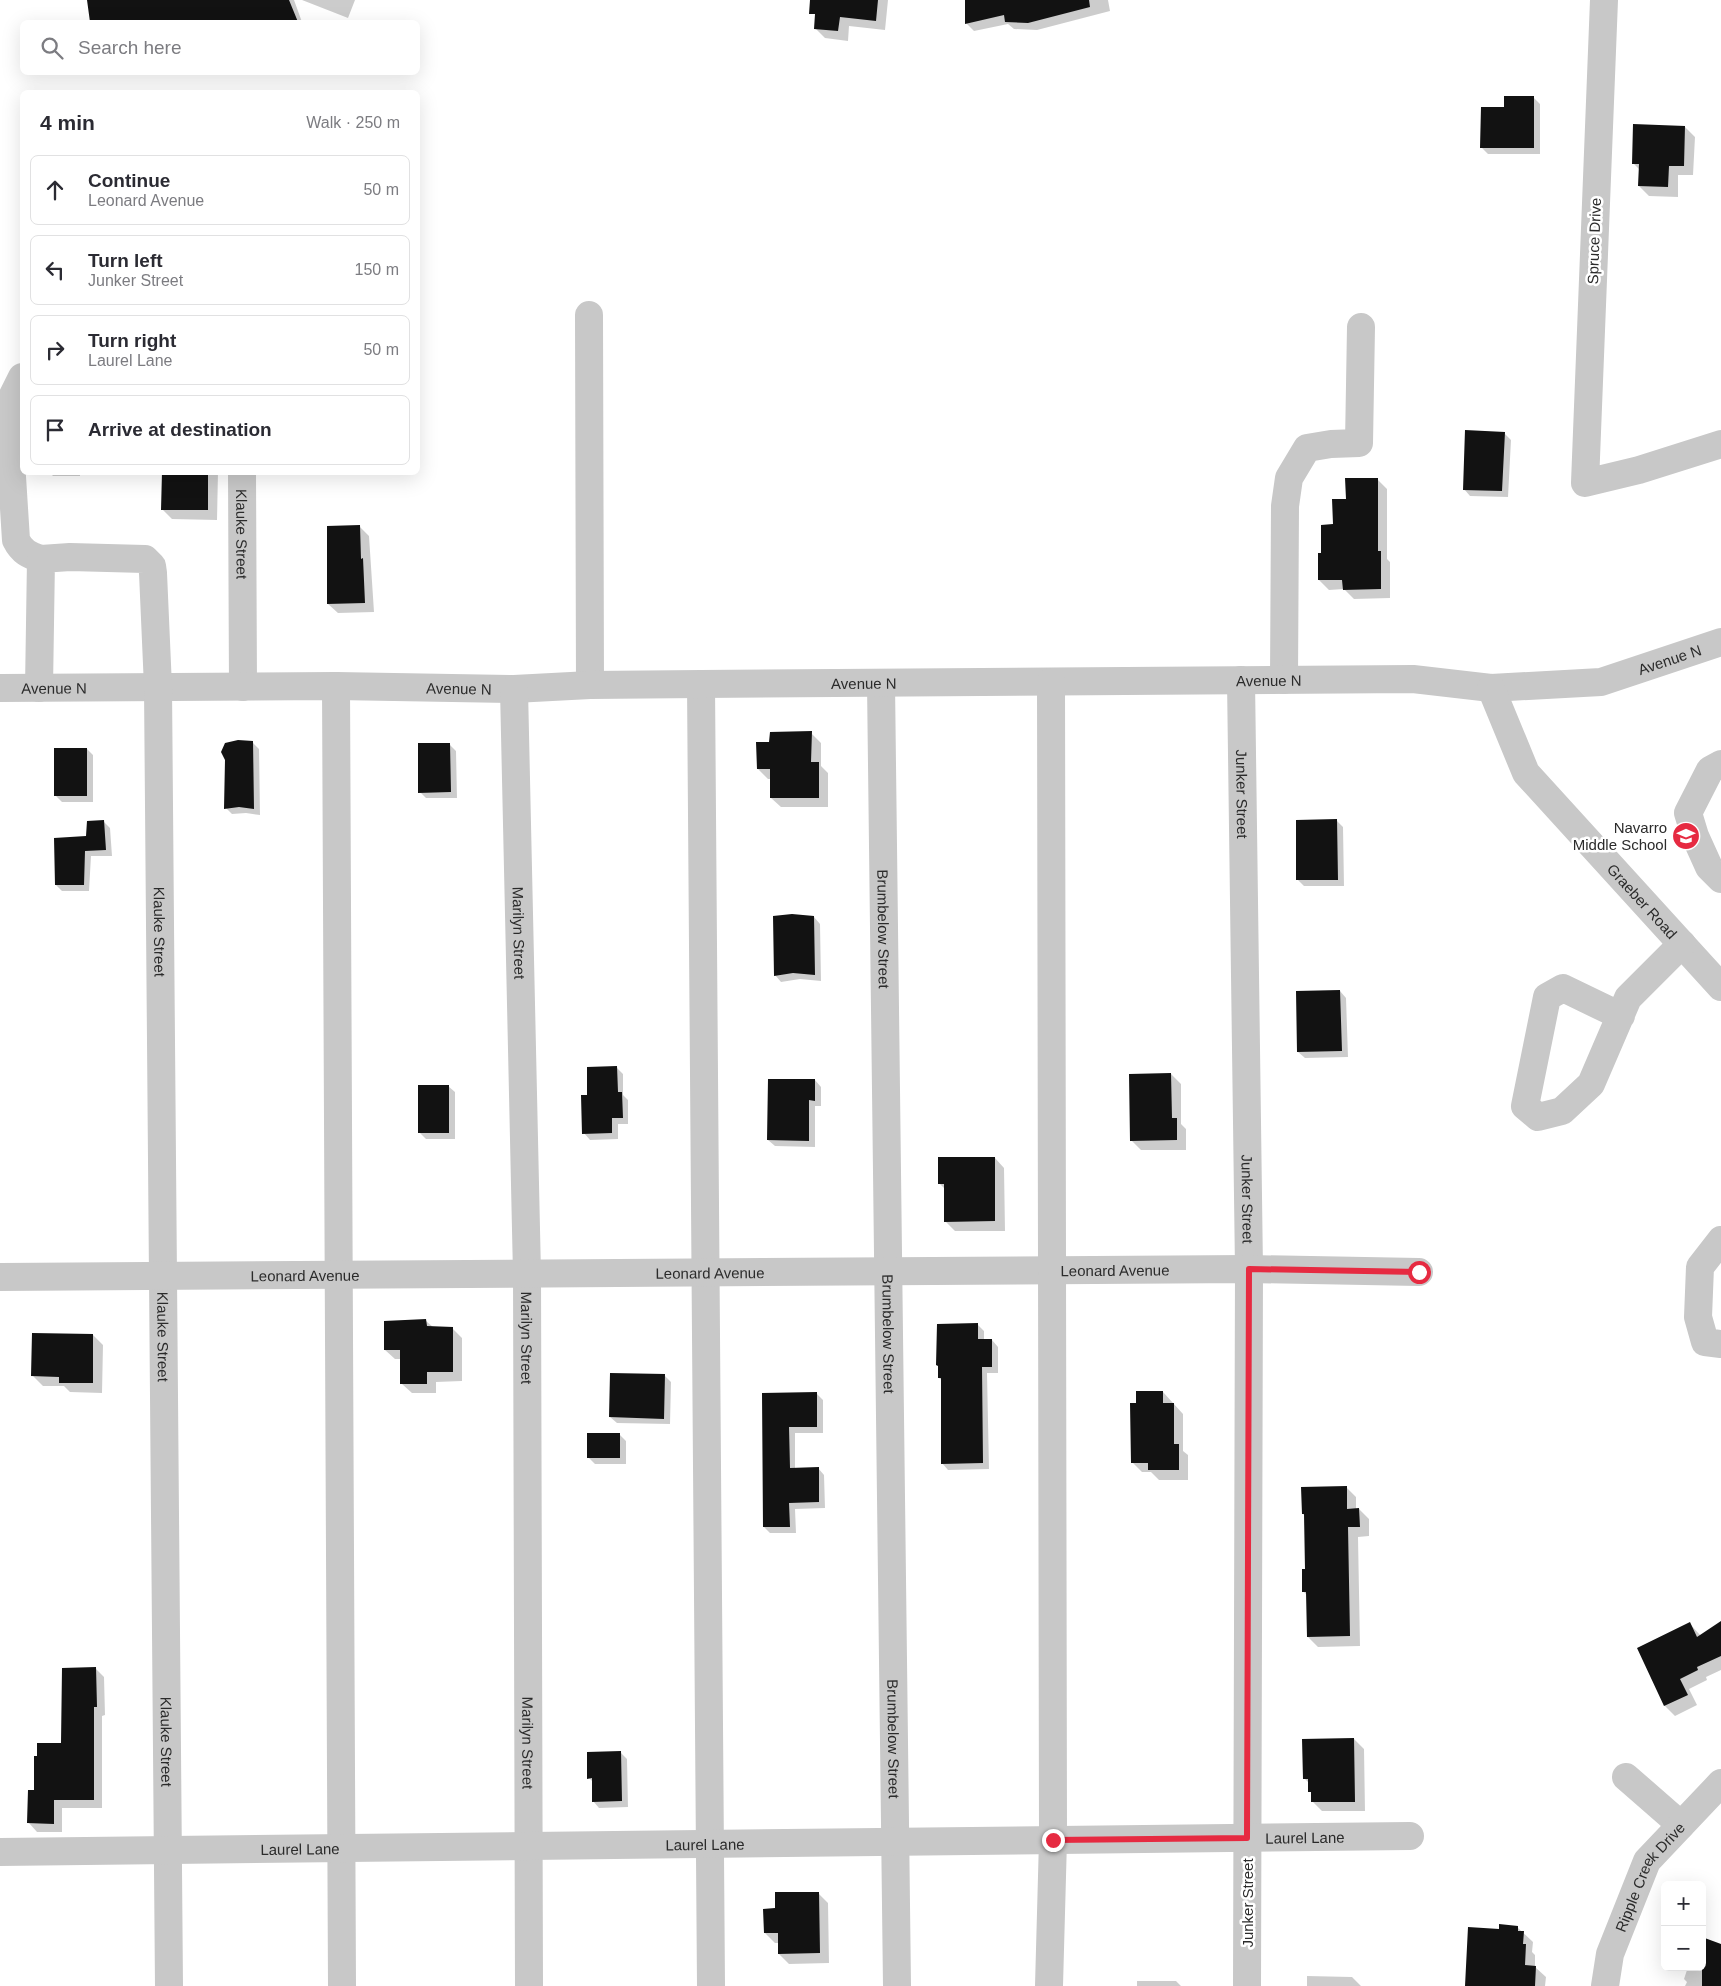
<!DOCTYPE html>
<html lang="en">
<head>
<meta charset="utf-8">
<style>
	:root { --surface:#fff; --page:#f7f7f7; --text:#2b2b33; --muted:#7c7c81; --line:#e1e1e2 }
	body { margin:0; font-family:Helvetica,sans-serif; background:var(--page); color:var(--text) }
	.controls { position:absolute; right:15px; bottom:15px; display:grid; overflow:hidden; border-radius:8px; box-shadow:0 5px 20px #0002 }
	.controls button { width:45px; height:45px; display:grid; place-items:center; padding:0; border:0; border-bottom:1px solid var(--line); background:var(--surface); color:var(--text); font:25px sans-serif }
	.stop { position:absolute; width:15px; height:15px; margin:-11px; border:4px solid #e62a41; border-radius:50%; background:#fff }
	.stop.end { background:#e62a41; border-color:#fff; box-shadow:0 1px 5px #0008 }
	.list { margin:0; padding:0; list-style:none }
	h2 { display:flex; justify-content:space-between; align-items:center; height:65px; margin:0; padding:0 20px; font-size:21px }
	h2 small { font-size:16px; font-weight:400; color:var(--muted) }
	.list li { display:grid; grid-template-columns:32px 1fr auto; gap:15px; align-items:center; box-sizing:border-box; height:70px; margin:0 10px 10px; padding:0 10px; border:1px solid var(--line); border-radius:8px }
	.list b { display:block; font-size:19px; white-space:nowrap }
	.list p { margin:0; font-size:16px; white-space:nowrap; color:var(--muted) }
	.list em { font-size:16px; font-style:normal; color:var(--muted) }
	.icon { flex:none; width:28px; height:28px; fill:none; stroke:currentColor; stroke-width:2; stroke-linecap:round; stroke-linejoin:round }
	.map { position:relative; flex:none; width:1721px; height:1986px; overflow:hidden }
	.search { position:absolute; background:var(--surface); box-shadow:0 5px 20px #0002; left:20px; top:20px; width:400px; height:55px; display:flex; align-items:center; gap:12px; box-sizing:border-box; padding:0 18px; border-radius:8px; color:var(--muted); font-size:19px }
	.panel { position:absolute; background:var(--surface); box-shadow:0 5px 20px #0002; left:20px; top:90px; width:400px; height:385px; border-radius:8px }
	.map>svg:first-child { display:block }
	.shadow { fill:#0003 }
	.building { fill:#121212 }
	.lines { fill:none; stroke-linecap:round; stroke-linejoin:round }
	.minor { stroke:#c8c8c8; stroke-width:28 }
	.route { stroke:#e62a41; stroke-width:6 }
	.labels { text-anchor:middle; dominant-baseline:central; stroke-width:5; stroke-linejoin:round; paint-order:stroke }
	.street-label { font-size:15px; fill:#2b2b2b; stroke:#fff }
	.poi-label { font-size:15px; fill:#2b2b2b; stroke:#fff; text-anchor:end }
</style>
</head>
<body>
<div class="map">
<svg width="1721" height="1986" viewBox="0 0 1721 1986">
	<rect width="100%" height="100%" fill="#fff"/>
	<path class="shadow" d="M 89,0 L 294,0 L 302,22 L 91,22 Z
		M 302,0 L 355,0 L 348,18 Z
		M 818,0 L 888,0 L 885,30 L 849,26 L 848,41 L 825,38 L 815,28 Z
		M 966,0 L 1108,0 L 1110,11 L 1037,30 L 1014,29 L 1008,24 L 974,31 L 966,23 Z
		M 1534,98 L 1540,104 L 1540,154 L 1488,154 L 1482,148 L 1505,108 Z
		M 1685,127 L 1695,137 L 1693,175 L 1678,175 L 1678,197 L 1649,196 L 1639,186 L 1640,170 L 1633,163 Z
		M 1504,433 L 1511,440 L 1508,497 L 1470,496 L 1464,489 Z
		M 49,472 L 80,472 L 80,476 L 53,476 Z
		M 163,472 L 218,472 L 217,520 L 172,519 L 162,509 Z
		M 1377,479 L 1387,489 L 1387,559 L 1390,562 L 1390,598 L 1354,599 L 1344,589 L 1329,590 L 1319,580 L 1322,554 L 1347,500 Z
		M 359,526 L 369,536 L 374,612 L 338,613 L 328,604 Z
		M 811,733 L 821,743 L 821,766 L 828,773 L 828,807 L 781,807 L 771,798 L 771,779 L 768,779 L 758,769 L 771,743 Z
		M 253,743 L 259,749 L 260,815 L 246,813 L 232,814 L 226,808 Z
		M 450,745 L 456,751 L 457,798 L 426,798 L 420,792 Z
		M 87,749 L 93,755 L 93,802 L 62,802 L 56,796 Z
		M 1337,821 L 1343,827 L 1344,886 L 1304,886 L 1297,879 Z
		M 104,822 L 110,828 L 112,856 L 91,856 L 89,891 L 62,891 L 56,885 L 87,838 Z
		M 814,917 L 820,924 L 821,981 L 800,979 L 781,982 L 775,975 Z
		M 1340,991 L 1346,998 L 1348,1057 L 1305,1058 L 1298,1052 Z
		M 617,1068 L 623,1074 L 623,1095 L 628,1100 L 628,1124 L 618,1124 L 618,1139 L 590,1140 L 584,1133 L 588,1096 Z
		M 1171,1074 L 1181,1084 L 1181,1124 L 1186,1129 L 1186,1150 L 1141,1150 L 1131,1140 Z
		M 815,1080 L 821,1087 L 821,1106 L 815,1106 L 815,1147 L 775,1146 L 768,1140 Z
		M 448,1086 L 455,1092 L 455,1139 L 426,1139 L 420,1133 Z
		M 995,1158 L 1004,1168 L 1005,1231 L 955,1231 L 945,1221 L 945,1189 L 939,1183 Z
		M 426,1321 L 433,1327 L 452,1328 L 462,1338 L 462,1381 L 436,1382 L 436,1393 L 412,1393 L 402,1384 L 402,1359 L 395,1359 L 385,1350 Z
		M 978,1325 L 984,1331 L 984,1340 L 992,1340 L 998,1347 L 998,1373 L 987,1373 L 989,1469 L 948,1470 L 942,1463 L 943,1381 L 939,1378 Z
		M 93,1335 L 103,1345 L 102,1393 L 70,1392 L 64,1386 L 43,1386 L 33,1376 Z
		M 665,1376 L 671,1382 L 670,1424 L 617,1423 L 610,1417 Z
		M 1163,1392 L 1183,1414 L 1183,1451 L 1188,1455 L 1188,1480 L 1159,1480 L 1151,1472 L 1142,1472 L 1133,1463 L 1137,1404 Z
		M 763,1394 L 817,1394 L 823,1400 L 823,1433 L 795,1433 L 795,1469 L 818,1468 L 824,1475 L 825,1508 L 795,1509 L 796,1533 L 770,1533 L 764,1527 Z
		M 620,1435 L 626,1441 L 626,1464 L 595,1464 L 588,1457 Z
		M 1346,1487 L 1356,1497 L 1356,1509 L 1359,1509 L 1369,1519 L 1369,1536 L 1358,1537 L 1360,1646 L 1318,1647 L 1308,1637 L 1308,1596 L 1303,1591 L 1307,1570 L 1305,1516 L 1303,1514 Z
		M 1721,1622 L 1721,1670 L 1706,1677 L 1707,1680 L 1689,1689 L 1697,1705 L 1675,1716 L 1665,1706 L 1638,1648 L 1690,1624 L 1701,1636 Z
		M 96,1669 L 104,1677 L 105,1715 L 102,1716 L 102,1808 L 62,1808 L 62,1832 L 37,1832 L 29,1823 L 35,1791 L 62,1744 Z
		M 1354,1739 L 1364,1749 L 1365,1811 L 1322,1811 L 1312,1801 L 1310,1784 L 1304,1778 Z
		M 621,1753 L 627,1759 L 628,1807 L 599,1808 L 593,1801 L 593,1782 L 589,1778 Z
		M 818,1893 L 828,1903 L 829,1963 L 789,1964 L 779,1954 L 779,1943 L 775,1943 L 765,1933 L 776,1910 Z
		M 1517,1927 L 1533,1942 L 1532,1952 L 1535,1955 L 1535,1967 L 1546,1977 L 1545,1986 L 1466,1986 L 1500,1930 Z
		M 1721,1945 L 1721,1986 L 1685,1986 L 1687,1982 L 1684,1979 L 1688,1967 L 1702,1967 Z
		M 1307,1976 L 1352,1977 L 1361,1986 L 1307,1986 Z
		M 1137,1981 L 1176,1981 L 1181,1986 L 1137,1986 Z"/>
	<path class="building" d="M 87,0 L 289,0 L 298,22 L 90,22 Z
		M 810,0 L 878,0 L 876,21 L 840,17 L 838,31 L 814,29 L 815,14 L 809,14 Z
		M 965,0 L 1089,0 L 1090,7 L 1028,23 L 1005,22 L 1004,15 L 965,24 Z
		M 1504,96 L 1534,96 L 1534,148 L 1480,148 L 1481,107 L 1504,107 Z
		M 1633,124 L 1685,126 L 1684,166 L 1669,166 L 1668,187 L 1638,186 L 1639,164 L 1632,164 Z
		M 1465,430 L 1505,432 L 1502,491 L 1463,490 Z
		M 162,472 L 208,472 L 208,510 L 161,510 Z
		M 1345,478 L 1378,478 L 1378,551 L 1381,551 L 1381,589 L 1343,590 L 1342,580 L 1318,580 L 1318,553 L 1321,553 L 1321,525 L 1333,524 L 1332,499 L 1346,499 Z
		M 360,525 L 361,559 L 363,558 L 365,603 L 327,604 L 327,526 Z
		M 812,731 L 811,762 L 819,762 L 819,798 L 770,798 L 770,769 L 757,769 L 756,742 L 769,742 L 770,732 Z
		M 238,740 L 253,741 L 254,809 L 239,807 L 224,809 L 225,760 L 221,752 L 225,743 Z
		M 418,743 L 450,743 L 451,792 L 418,793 Z
		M 54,748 L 87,748 L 87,796 L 54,796 Z
		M 1337,819 L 1338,880 L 1296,880 L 1296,820 Z
		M 104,820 L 106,850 L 85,851 L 84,885 L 55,885 L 54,838 L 86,836 L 87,821 Z
		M 792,914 L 814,916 L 815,975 L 793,973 L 774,976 L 773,916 Z
		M 1340,990 L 1342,1051 L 1297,1052 L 1296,991 Z
		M 617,1066 L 618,1092 L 622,1092 L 623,1118 L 612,1118 L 612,1133 L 582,1134 L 581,1095 L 587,1095 L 587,1067 Z
		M 1171,1073 L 1172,1118 L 1177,1118 L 1177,1140 L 1130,1141 L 1129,1074 Z
		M 768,1079 L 815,1079 L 815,1101 L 809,1100 L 809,1141 L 767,1140 Z
		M 418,1085 L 449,1085 L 449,1133 L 418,1133 Z
		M 938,1157 L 995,1157 L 995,1221 L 944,1222 L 944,1184 L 938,1184 Z
		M 426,1319 L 427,1326 L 453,1327 L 453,1372 L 427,1372 L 427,1384 L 400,1384 L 400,1350 L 384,1350 L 384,1321 Z
		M 978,1323 L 978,1339 L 992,1339 L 992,1367 L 982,1367 L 983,1463 L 941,1464 L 941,1378 L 938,1378 L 938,1366 L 936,1365 L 937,1324 Z
		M 32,1333 L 93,1334 L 93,1383 L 59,1383 L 59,1377 L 31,1376 Z
		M 610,1373 L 665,1374 L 664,1419 L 609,1417 Z
		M 1136,1391 L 1163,1391 L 1163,1403 L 1174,1403 L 1174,1444 L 1179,1444 L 1179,1470 L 1148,1470 L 1148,1463 L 1131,1463 L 1130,1403 L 1136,1403 Z
		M 817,1392 L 817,1427 L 789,1427 L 790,1468 L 819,1467 L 819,1502 L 789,1503 L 790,1527 L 763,1527 L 762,1393 Z
		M 587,1433 L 620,1433 L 620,1458 L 587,1458 Z
		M 1347,1486 L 1347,1509 L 1359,1508 L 1360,1527 L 1348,1527 L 1350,1636 L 1307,1637 L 1306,1592 L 1302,1592 L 1302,1569 L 1305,1569 L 1304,1514 L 1302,1514 L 1301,1487 Z
		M 1721,1621 L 1721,1656 L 1697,1667 L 1698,1670 L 1680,1679 L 1688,1695 L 1664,1706 L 1637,1648 L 1690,1622 L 1697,1637 Z
		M 96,1667 L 97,1707 L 94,1707 L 94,1800 L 54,1800 L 54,1824 L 27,1823 L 28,1790 L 34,1790 L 34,1756 L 37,1756 L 37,1743 L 61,1743 L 62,1668 Z
		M 1354,1738 L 1355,1802 L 1311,1802 L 1311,1792 L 1308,1792 L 1308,1779 L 1303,1779 L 1302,1739 Z
		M 621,1751 L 622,1801 L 592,1802 L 592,1778 L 587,1779 L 587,1752 Z
		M 775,1892 L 819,1892 L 820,1953 L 778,1954 L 778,1933 L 764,1933 L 763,1909 L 775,1908 Z
		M 1499,1924 L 1518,1926 L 1518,1931 L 1524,1931 L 1523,1944 L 1526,1944 L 1525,1965 L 1536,1966 L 1535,1986 L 1465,1986 L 1468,1927 L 1499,1929 Z
		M 1702,1937 L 1721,1944 L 1721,1986 L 1702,1986 Z"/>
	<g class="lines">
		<g class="minor">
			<path d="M 1604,0 L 1585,483 L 1639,470 L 1721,444"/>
			<path d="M 589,315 L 590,685"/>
			<path d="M 22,377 L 11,399 L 8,413 L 16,540 C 22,552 29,555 41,559"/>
			<path id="s1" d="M 242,472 L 243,687"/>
			<path id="s2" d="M 1241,680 L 1249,1269 L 1247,1986"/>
			<path d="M 1284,680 L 1285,506 L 1289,478 L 1307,448 L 1331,444 L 1359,443 L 1361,327"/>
			<path id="s3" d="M 881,683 L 897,1986"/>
			<path d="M 701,684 L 711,1986"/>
			<path d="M 336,686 L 342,1986"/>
			<path id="s4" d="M 0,688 L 336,686 L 514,689 L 590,685 L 701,684 L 1413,679 L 1491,688 L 1601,682 L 1721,642"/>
			<path id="s5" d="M 39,688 L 41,559 L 70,557 L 145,559 L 152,566 L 153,573 L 158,687 L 169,1986"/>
			<path id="s6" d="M 1491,688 L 1526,773 L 1721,987"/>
			<path id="s7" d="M 514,689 L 527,1274 L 529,1986"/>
			<path d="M 1721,764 L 1710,770 L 1688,813 L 1695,836 L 1709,867 L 1721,879"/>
			<path d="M 1621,1016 L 1563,988 L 1547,997 L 1525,1106 L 1538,1117 L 1562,1111 L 1591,1084 L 1628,998 L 1682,944"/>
			<path d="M 1721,1240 L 1700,1267 L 1698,1317 L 1705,1342 L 1721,1344"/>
			<path id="s8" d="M 0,1277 L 1249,1269 L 1419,1272"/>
			<path d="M 1626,1777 L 1681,1825"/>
			<path id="s9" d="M 0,1852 L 1410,1836"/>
			<path d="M 1049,1986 L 1053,1840 L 1051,682"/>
			<path id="s10" d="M 1605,1986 L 1610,1954 L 1647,1861 L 1721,1783"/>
		</g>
	</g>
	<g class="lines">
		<path class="route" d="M 1053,1840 L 1247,1838 L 1249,1269 L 1419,1272"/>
	</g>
	<defs>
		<g id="school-disc" transform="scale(1.4375)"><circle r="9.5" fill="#e62a41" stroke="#fff"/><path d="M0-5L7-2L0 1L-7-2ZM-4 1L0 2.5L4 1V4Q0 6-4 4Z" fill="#fff"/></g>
	</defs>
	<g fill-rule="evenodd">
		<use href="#school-disc" x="1686" y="836"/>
	</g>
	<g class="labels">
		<g class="street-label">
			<text transform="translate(1594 241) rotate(-88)">Spruce Drive</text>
			<text stroke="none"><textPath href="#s1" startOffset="62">Klauke Street</textPath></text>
			<text stroke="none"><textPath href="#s4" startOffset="1674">Avenue N</textPath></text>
			<text stroke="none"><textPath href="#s4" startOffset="1269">Avenue N</textPath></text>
			<text stroke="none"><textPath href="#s4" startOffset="864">Avenue N</textPath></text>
			<text stroke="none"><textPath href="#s4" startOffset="54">Avenue N</textPath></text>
			<text stroke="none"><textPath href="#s4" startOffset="459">Avenue N</textPath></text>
			<text stroke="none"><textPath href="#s2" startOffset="114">Junker Street</textPath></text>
			<text stroke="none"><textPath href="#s6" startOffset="265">Graeber Road</textPath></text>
			<text stroke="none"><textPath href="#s3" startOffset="246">Brumbelow Street</textPath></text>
			<text stroke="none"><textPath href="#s5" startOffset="609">Klauke Street</textPath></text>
			<text stroke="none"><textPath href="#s7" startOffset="244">Marilyn Street</textPath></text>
			<text stroke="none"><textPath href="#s2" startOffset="519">Junker Street</textPath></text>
			<text stroke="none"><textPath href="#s8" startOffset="1115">Leonard Avenue</textPath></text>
			<text stroke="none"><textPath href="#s8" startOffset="710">Leonard Avenue</textPath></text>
			<text stroke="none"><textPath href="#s8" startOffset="305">Leonard Avenue</textPath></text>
			<text stroke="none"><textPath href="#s3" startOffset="651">Brumbelow Street</textPath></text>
			<text stroke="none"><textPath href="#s5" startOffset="1014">Klauke Street</textPath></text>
			<text stroke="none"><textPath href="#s7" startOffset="649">Marilyn Street</textPath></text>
			<text stroke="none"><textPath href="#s3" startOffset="1056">Brumbelow Street</textPath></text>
			<text stroke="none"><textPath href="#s5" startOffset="1419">Klauke Street</textPath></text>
			<text stroke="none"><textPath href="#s7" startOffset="1054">Marilyn Street</textPath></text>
			<text stroke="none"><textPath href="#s9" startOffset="1305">Laurel Lane</textPath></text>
			<text stroke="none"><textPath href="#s9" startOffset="705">Laurel Lane</textPath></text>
			<text stroke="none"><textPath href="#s9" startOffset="300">Laurel Lane</textPath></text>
			<text stroke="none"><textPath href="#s10" startOffset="120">Ripple Creek Drive</textPath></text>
			<text transform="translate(1247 1903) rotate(-90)">Junker Street</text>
		</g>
		<g class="poi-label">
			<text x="1667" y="827">Navarro<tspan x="1667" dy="17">Middle School</tspan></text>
		</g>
	</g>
</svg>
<div class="controls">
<button>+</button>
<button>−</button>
</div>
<div class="stop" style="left:1419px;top:1272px"></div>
<div class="stop end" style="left:1053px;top:1840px"></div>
<div class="search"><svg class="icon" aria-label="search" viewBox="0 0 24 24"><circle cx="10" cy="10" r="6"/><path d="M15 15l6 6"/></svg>Search here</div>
<section class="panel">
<h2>4 min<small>Walk · 250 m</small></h2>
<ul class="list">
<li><svg class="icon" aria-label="ahead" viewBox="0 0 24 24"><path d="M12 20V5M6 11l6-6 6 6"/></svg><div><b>Continue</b><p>Leonard Avenue</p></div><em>50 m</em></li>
<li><svg class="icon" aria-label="left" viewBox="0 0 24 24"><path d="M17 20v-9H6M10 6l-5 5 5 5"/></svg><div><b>Turn left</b><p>Junker Street</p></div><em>150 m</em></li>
<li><svg class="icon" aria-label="right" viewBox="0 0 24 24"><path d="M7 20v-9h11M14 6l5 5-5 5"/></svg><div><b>Turn right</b><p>Laurel Lane</p></div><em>50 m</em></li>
<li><svg class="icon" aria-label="arrive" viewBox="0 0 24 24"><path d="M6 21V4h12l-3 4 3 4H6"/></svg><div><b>Arrive at destination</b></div></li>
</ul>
</section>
</div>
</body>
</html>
